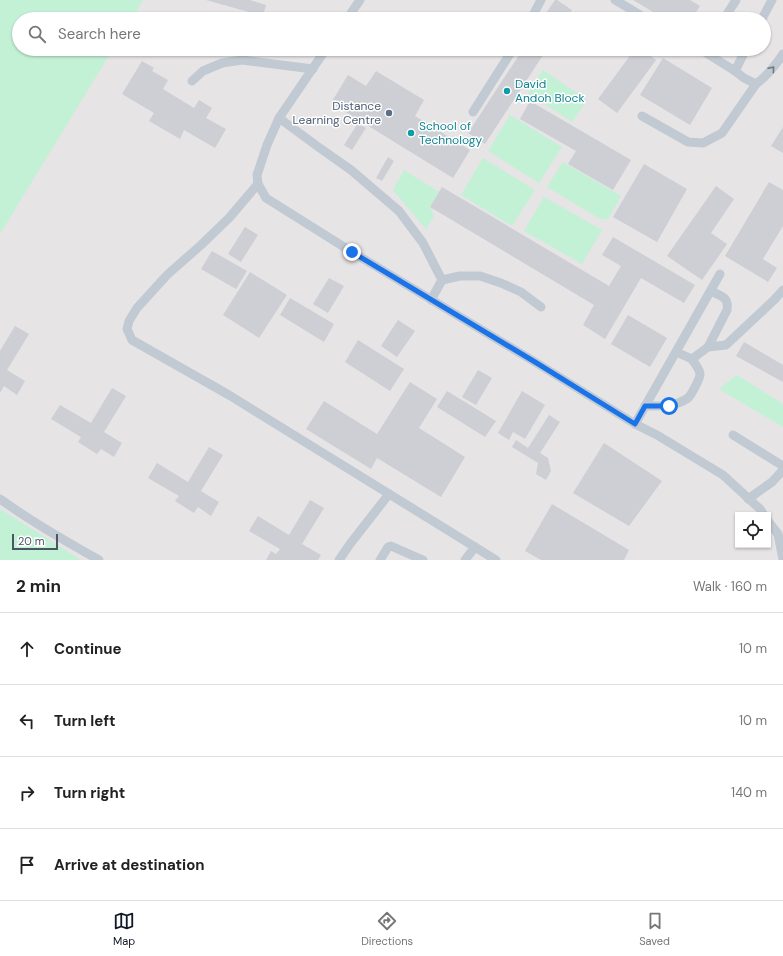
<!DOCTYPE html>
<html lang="en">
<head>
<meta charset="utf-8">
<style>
	:root { --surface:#fff; --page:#f6f6f6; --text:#222; --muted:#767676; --line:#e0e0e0; --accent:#111827 }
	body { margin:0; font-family:"DM Sans",sans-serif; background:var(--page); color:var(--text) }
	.controls { position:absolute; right:12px; bottom:12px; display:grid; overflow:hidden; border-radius:0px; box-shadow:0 1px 3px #0004 }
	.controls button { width:36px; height:36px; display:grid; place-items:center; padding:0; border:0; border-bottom:1px solid var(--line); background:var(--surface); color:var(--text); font:20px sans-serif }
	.scale { position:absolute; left:12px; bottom:10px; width:46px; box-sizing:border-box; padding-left:4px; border:2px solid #4a5661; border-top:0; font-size:11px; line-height:14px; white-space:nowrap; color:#4a5661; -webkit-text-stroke:3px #fff; paint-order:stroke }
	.stop { position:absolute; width:12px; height:12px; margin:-9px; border:3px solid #1a73e8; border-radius:50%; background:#fff }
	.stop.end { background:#1a73e8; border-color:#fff; box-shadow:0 1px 4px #0008 }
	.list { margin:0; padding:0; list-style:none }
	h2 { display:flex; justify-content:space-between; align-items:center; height:52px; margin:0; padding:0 16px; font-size:17px }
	h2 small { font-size:13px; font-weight:400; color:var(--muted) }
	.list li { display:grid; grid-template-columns:26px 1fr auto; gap:12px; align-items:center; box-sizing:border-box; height:72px; padding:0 16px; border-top:1px solid var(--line) }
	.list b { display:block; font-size:15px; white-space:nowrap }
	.list em { font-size:13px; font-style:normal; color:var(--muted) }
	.icon { flex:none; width:22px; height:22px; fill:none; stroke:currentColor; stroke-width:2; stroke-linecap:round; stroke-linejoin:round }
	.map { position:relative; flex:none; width:783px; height:560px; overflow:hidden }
	.search { position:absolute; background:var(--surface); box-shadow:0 1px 3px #0004; left:12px; right:12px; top:12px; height:44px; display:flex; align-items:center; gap:10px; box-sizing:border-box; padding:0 14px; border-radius:22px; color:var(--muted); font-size:15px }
	.sheet { height:340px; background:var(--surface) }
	nav { display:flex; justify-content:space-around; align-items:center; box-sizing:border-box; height:56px; border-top:1px solid var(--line); background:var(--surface); font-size:11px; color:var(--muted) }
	nav a { display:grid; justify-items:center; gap:2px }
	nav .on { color:var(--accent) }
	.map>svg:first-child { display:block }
	.education { fill:#e6e4e5; fill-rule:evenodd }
	.green { fill:#c3f1d5 }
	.building { fill:#cdcfd5 }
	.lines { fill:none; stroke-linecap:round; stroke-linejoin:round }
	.lane { stroke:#c1cad2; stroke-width:9 }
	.oneway { stroke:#6e7983 }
	.route { stroke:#1a73e8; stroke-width:5 }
	.culture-dot { fill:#0f9aa8; stroke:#fff; stroke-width:1.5 }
	.service-dot { fill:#5c6f8a; stroke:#fff; stroke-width:1.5 }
	.labels { text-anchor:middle; stroke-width:3; stroke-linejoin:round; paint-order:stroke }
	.culture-label { font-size:12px; fill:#0d838f; stroke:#fff; text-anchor:start }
	.service-label { font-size:12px; fill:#4e5e75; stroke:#fff; text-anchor:end }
</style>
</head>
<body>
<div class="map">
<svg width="783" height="560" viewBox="0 0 783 560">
	<rect width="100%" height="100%" fill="#f5f3f3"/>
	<path class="education" d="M 0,0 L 783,0 L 783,560 L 0,560 ZM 19,19 L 764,19 L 764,49 L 19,49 ZM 738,515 L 768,515 L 768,545 L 738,545 Z"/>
	<g class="green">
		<path d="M 0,0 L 143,0 L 132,19 L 19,19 L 19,49 L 113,49 L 0,234 Z"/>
		<path d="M 543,70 L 587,100 L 572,122 L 528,93 Z"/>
		<path d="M 510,115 L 562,147 L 539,183 L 488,151 Z"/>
		<path d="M 483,158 L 535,190 L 512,226 L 461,195 Z"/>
		<path d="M 563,162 L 621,196 L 610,216 L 608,219 L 600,219 L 547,187 Z"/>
		<path d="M 404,170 L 439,192 L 430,207 L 434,216 L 426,229 L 393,190 Z"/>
		<path d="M 544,197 L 602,230 L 582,264 L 524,231 Z"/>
		<path d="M 737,375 L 783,404 L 783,427 L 719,389 Z"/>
		<path d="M 0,509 L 81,560 L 0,560 Z"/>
	</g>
	<g class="building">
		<path d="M 206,0 L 250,0 L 266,5 L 263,16 Z"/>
		<path d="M 555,0 L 557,0 L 572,10 L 566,19 L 542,19 Z"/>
		<path d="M 633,0 L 690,0 L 700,6 L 692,19 L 665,19 Z"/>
		<path d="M 523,49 L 547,49 L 485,144 L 468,133 Z"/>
		<path d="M 635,49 L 641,49 L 656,60 L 617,113 L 598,99 Z"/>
		<path d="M 663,58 L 712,88 L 690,125 L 640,95 Z"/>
		<path d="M 142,61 L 154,68 L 152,71 L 168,80 L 163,89 L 194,108 L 199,100 L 212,108 L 206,118 L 226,129 L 215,148 L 184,130 L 180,139 L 149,121 L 154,113 L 122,94 Z"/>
		<path d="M 376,71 L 424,100 L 415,116 L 470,150 L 453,178 L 331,103 L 348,75 L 366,86 Z"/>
		<path d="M 530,101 L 631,160 L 613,190 L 568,164 L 576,151 L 520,119 Z"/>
		<path d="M 358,123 L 366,128 L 352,150 L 344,145 Z"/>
		<path d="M 783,127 L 783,153 L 771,146 Z"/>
		<path d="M 388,157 L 394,161 L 382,181 L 376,178 Z"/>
		<path d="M 644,164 L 687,189 L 657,242 L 613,217 Z"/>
		<path d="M 769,182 L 783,190 L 783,226 L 763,259 L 777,268 L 768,282 L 725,256 Z"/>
		<path d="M 716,186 L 734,199 L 711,233 L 727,244 L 702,280 L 667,256 Z"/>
		<path d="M 442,187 L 609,286 L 621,266 L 602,255 L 613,237 L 695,285 L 684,303 L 641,278 L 605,339 L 583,325 L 594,305 L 430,207 Z"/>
		<path d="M 245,227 L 258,235 L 241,262 L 228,254 Z"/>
		<path d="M 212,251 L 247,271 L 236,289 L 201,269 Z"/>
		<path d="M 250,272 L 287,295 L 259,338 L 223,315 Z"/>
		<path d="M 329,278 L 344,286 L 328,313 L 313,304 Z"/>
		<path d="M 290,298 L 334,324 L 324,342 L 280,315 Z"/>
		<path d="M 628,315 L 667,338 L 650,367 L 611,344 Z"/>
		<path d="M 398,320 L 415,331 L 397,357 L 381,346 Z"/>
		<path d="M 15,326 L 29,334 L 7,370 L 25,381 L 17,395 L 4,386 L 0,393 L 0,351 Z"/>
		<path d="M 358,340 L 404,369 L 390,391 L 345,362 Z"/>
		<path d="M 744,342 L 783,365 L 783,382 L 736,356 Z"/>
		<path d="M 478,370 L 492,378 L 476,405 L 462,397 Z"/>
		<path d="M 410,382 L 437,399 L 419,428 L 465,457 L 441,497 L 377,458 L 371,469 L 306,429 L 324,401 L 377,434 Z"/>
		<path d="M 112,388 L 126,396 L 104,432 L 122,443 L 114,457 L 101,449 L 97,454 L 78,442 L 81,437 L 51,419 L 60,405 L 91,423 Z"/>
		<path d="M 447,391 L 496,421 L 485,437 L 437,407 Z"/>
		<path d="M 522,391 L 545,405 L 525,439 L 513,432 L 509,440 L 498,433 Z"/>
		<path d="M 549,415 L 560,422 L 540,453 L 548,458 L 551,471 L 546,480 L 536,474 L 538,463 L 512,447 L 516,440 L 528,448 Z"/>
		<path d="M 604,443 L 662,481 L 629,526 L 573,493 Z"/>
		<path d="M 209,447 L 223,455 L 201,491 L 219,502 L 211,516 L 198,507 L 194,513 L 175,501 L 179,496 L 148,478 L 157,463 L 188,482 Z"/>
		<path d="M 310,500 L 324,508 L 302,544 L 321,555 L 318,560 L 266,560 L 271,551 L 276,554 L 280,549 L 249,531 L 258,516 L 289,535 Z"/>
		<path d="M 552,504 L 629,550 L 624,560 L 541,560 L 525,551 Z"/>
	</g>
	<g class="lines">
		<g class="lane">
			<path d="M 615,0 L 647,19"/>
			<path d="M 347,19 L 360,0"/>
			<path d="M 531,19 L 541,0"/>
			<path d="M 724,19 L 736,0"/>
			<path d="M 762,19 L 772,0"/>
			<path d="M 326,49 L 279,118 L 267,145 L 257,175 L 258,184 L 266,198 L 352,252 L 535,362 L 635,424 L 657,435 L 723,475 L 760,509 L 764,515"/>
			<path d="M 700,49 L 735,71 L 744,78 L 756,84 C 767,76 775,66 783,54"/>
			<path d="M 735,71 L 746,49"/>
			<path d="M 192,81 L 203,71 L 215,66 L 222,63 L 242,60 L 313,69"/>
			<path d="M 473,112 L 513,49"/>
			<path d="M 642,116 L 688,142 L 703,143 L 722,133 L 756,84"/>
			<path d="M 279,118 L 317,146 L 351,170 L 399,211 L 423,243 L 442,280 L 431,300"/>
			<path d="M 258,184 L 229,218 L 201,245 L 167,275 L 137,308 L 129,321 L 127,329 L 132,340 L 229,395 L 496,560"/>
			<path d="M 442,280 L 460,276 L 480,276 L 501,283 L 521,292 L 541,307"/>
			<path d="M 708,347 L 727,310 C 729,297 722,297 711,291"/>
			<path d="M 676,352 L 692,359 L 708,347 L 726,345 L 775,299 L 783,290"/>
			<path d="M 645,406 C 660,406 675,407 688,398 C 691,395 693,391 695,387 C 703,372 701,373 692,359"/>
			<path d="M 635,424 L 720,274"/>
			<path d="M 733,435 L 783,466"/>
			<path d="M 0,499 C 32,522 65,541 99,560"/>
			<path d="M 748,499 L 772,482 L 783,470"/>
			<path d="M 768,521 L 778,534 L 783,559"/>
			<path d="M 339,560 L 350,544 L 389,494"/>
			<path d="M 380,560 L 388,547 L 391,546 L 423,560"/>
			<path d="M 465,560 L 475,547"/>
		</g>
	</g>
	<defs><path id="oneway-chevron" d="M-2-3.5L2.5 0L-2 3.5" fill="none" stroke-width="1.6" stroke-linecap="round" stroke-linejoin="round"/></defs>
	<use class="oneway" href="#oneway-chevron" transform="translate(772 69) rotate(-49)"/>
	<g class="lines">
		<path class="route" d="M 352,252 L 535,362 L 635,424 L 645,406 L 669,406"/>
	</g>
	<g class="culture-dot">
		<circle cx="507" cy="91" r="4"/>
		<circle cx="411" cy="133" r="4"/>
	</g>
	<circle class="service-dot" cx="389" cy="113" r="4"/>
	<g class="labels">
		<g class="culture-label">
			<text x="515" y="88">David<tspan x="515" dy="14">Andoh Block</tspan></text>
			<text x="419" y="130">School of<tspan x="419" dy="14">Technology</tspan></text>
		</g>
		<g class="service-label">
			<text x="381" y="110">Distance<tspan x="381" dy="14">Learning Centre</tspan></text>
		</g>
	</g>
</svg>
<div class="controls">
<button><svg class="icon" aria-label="locate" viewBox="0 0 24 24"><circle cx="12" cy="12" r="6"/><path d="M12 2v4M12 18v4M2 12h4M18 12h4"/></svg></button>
</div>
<div class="scale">20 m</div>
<div class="stop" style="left:669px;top:406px"></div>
<div class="stop end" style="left:352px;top:252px"></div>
<div class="search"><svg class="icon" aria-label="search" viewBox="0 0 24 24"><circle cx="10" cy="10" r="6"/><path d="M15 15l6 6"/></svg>Search here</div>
</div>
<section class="sheet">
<h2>2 min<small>Walk · 160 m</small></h2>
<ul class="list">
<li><svg class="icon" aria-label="ahead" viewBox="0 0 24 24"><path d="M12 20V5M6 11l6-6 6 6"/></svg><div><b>Continue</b></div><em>10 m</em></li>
<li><svg class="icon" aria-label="left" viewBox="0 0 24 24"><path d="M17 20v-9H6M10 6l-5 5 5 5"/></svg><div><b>Turn left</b></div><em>10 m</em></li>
<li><svg class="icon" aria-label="right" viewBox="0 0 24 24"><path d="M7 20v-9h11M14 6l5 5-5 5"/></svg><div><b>Turn right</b></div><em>140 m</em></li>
<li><svg class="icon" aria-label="arrive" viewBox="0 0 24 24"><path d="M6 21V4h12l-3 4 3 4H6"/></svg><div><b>Arrive at destination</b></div></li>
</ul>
</section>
<nav>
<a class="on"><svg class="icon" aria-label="map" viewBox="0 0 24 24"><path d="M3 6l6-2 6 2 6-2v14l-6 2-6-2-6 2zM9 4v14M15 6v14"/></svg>Map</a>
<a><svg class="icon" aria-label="directions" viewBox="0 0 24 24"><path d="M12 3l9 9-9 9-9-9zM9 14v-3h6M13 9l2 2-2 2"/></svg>Directions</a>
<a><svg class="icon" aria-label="saved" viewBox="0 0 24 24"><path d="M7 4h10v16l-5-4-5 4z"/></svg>Saved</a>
</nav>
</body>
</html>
